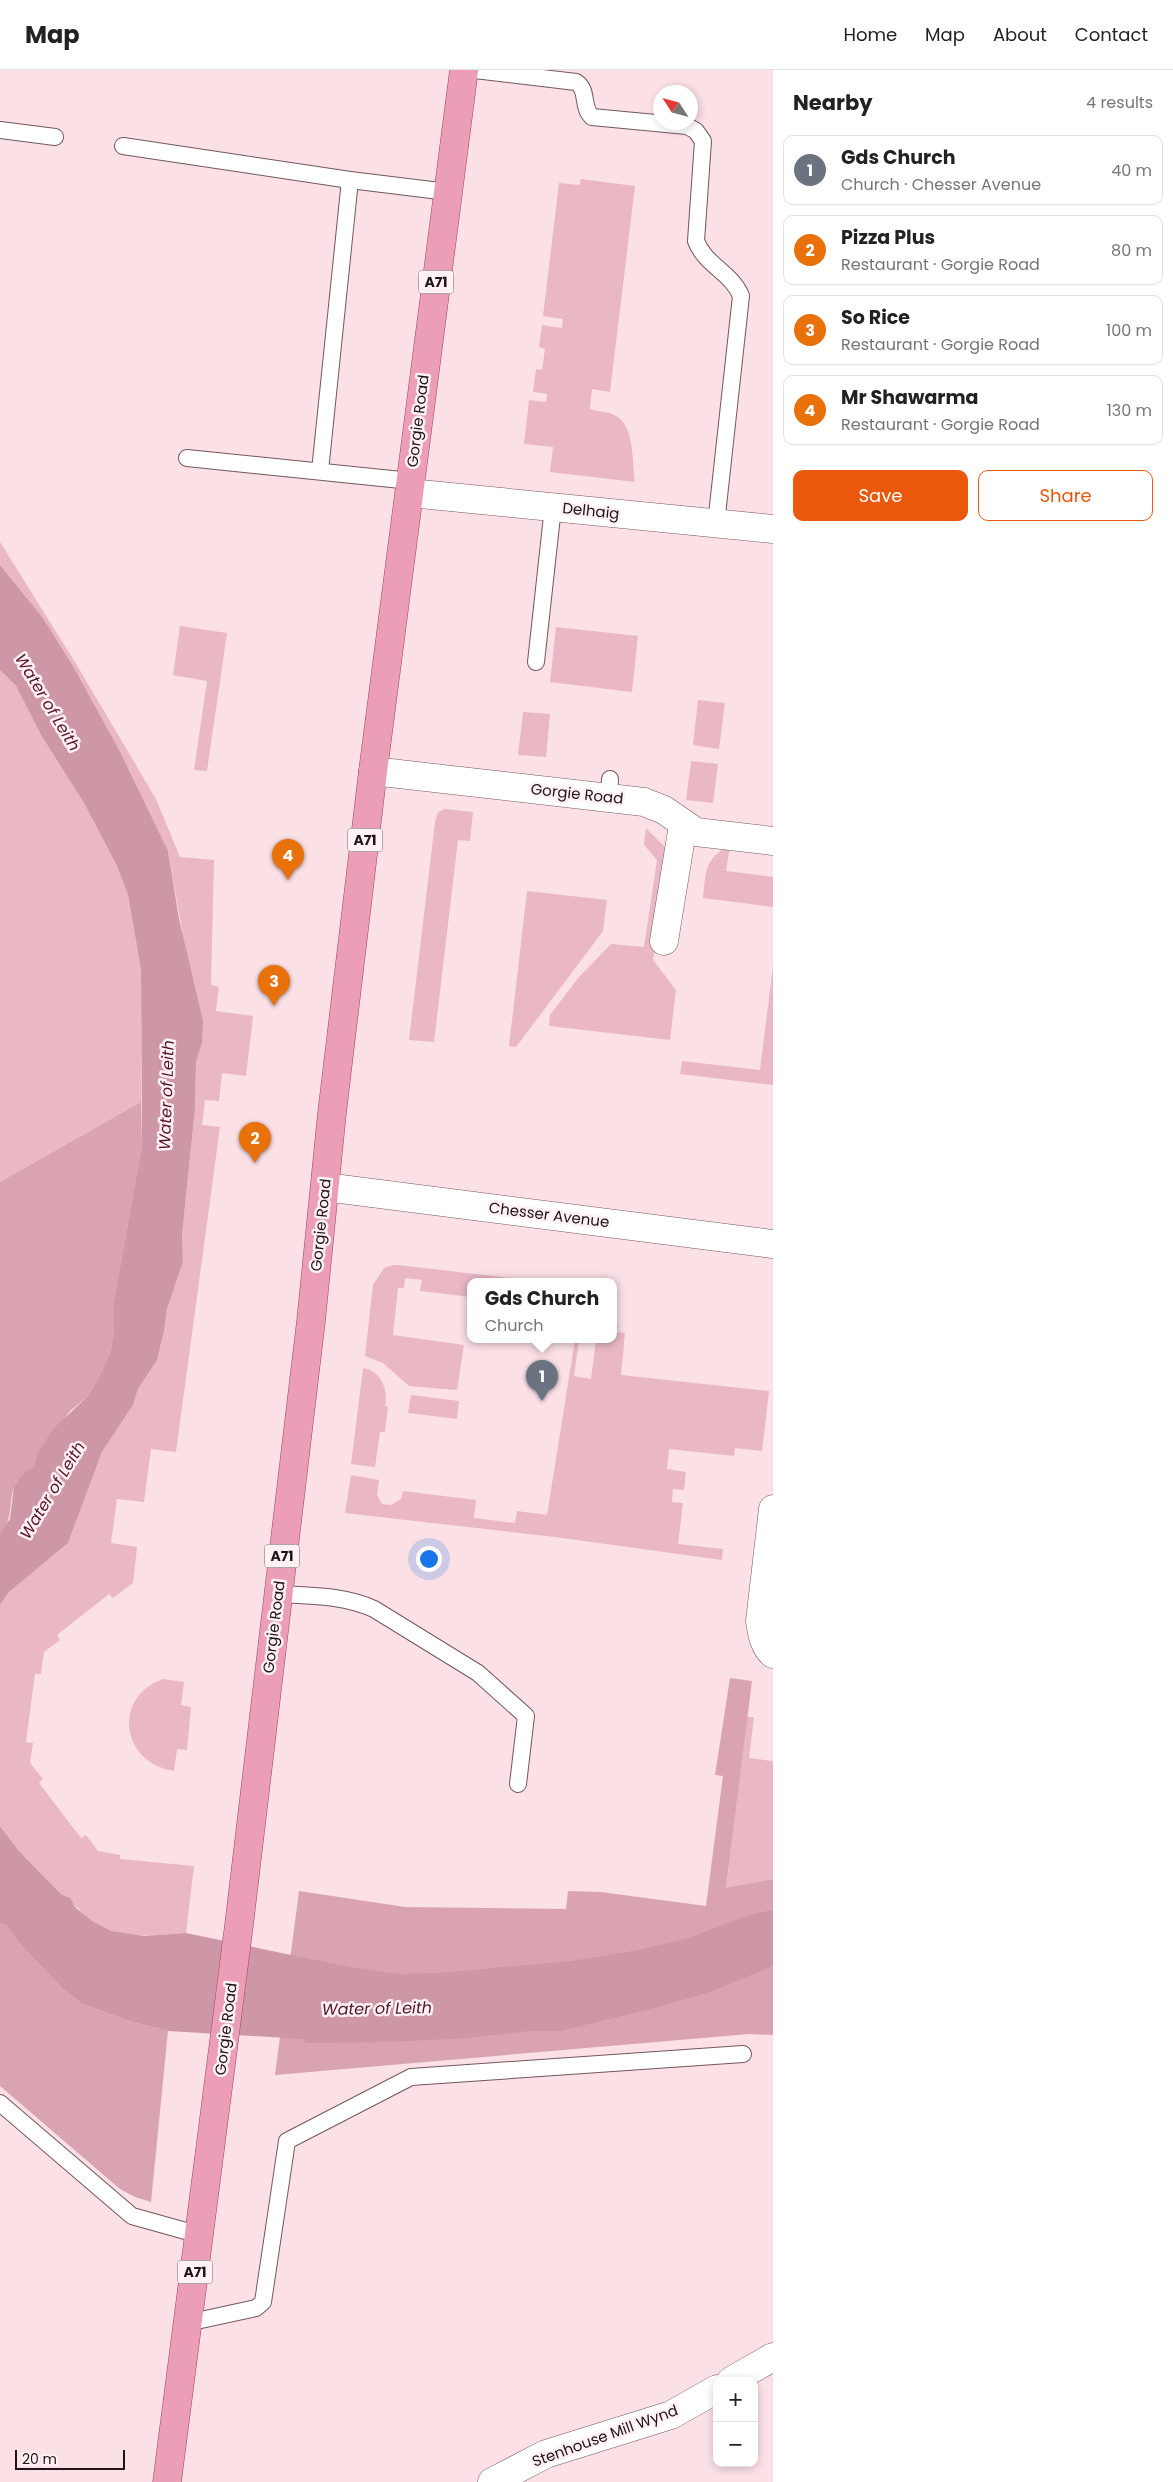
<!DOCTYPE html>
<html lang="en">
<head>
<meta charset="utf-8">
<style>
	:root { --surface:#fff; --page:#f6f6f6; --text:#222; --muted:#767676; --line:#e0e0e0; --accent:#ea580c }
	body { margin:0; font-family:Poppins,sans-serif; background:var(--page); color:var(--text) }
	.controls { position:absolute; right:15px; bottom:15px; display:grid; overflow:hidden; border-radius:10px; box-shadow:0 2px 8px #0003 }
	.controls button { width:45px; height:45px; display:grid; place-items:center; padding:0; border:0; border-bottom:1px solid var(--line); background:var(--surface); color:var(--text); font:25px sans-serif }
	.compass { position:absolute; left:653px; top:15px; width:45px; height:45px; border-radius:50%; background:var(--surface); box-shadow:0 2px 8px #0003; rotate:306deg }
	.scale { position:absolute; left:15px; bottom:12px; width:110px; box-sizing:border-box; padding-left:5px; border:2px solid #201417; border-top:0; font-size:14px; line-height:18px; white-space:nowrap; color:#201417; -webkit-text-stroke:4px #fff1f4; paint-order:stroke }
	.you { position:absolute; left:428px; top:1488px; width:18px; height:18px; margin:-12px; border:4px solid #fff; border-radius:50%; background:#1a73e8; box-shadow:0 0 0 8px #1a73e833 }
	.badge { display:grid; place-items:center; width:32px; height:32px; border-radius:50%; background:var(--accent); color:#fff; font-size:16px; font-weight:700 }
	.pin { position:absolute; translate:-50% -41px; filter:drop-shadow(0 1px 2px #0008) }
	.pin::after { content:''; position:absolute; top:26px; width:18px; height:15px; background:inherit; clip-path:polygon(0 0,100% 0,50% 100%) }
	.popup { position:absolute; left:467px; top:1208px; width:150px; height:65px; box-sizing:border-box; display:grid; place-content:center; border-radius:10px; background:var(--surface); filter:drop-shadow(0 1px 4px #0005); font-size:16px; white-space:nowrap; color:var(--muted) }
	.popup b { font-size:19px; color:var(--text) }
	.popup::after { content:''; position:absolute; left:50%; top:100%; margin-left:-10px; border:10px solid transparent; border-top-color:var(--surface) }
	.list { margin:0; padding:0; list-style:none }
	h2 { display:flex; justify-content:space-between; align-items:center; height:65px; margin:0; padding:0 20px; font-size:21px }
	h2 small { font-size:16px; font-weight:400; color:var(--muted) }
	.list li { display:grid; grid-template-columns:32px 1fr auto; gap:15px; align-items:center; box-sizing:border-box; height:70px; margin:0 10px 10px; padding:0 10px; border:1px solid var(--line); border-radius:10px }
	.list b { display:block; font-size:19px; white-space:nowrap }
	.list p { margin:0; font-size:16px; white-space:nowrap; color:var(--muted) }
	.list em { font-size:16px; font-style:normal; color:var(--muted) }
	.actions { display:flex; gap:10px; padding:15px 20px }
	.actions a { flex:1; padding:11px 0; border:1px solid var(--accent); border-radius:10px; text-align:center; font-size:18px; color:var(--accent) }
	.actions .main { background:var(--accent); color:#fff }
	.map { position:relative; flex:none; width:773px; height:2412px; overflow:hidden }
	header { display:flex; align-items:center; gap:30px; box-sizing:border-box; height:70px; padding:0 25px; background:var(--surface); border-bottom:1px solid var(--line) }
	header strong { font-size:24px }
	nav { display:flex; gap:28px; margin-inline-start:auto; font-size:18px }
	main { display:flex }
	aside { flex:1; background:var(--surface) }
	.map>svg:first-child { display:block }
	.green { fill:#eab8c4 }
	.forest { fill:#daa3b1 }
	.water { fill:#ce97a5 }
	.lines { fill:none; stroke-linecap:round; stroke-linejoin:round }
	.lane-casing { stroke:#73575e; stroke-width:18 }
	.street-casing { stroke:#73575e; stroke-width:29 }
	.secondary-casing { stroke:#73575e; stroke-width:29 }
	.primary-casing { stroke:#9c4360; stroke-width:29 }
	.lane { stroke:#fff; stroke-width:16 }
	.street { stroke:#fff; stroke-width:28 }
	.secondary { stroke:#fff; stroke-width:28 }
	.primary { stroke:#ec9db8; stroke-width:28 }
	.labels { text-anchor:middle; stroke-width:5; stroke-linejoin:round; paint-order:stroke }
	.shield { fill:#fff1f4; stroke:#635659; stroke-width:1 }
	.shield-label { font-size:14px; font-weight:bold; fill:#201417 }
	.street-label { font-size:15px; fill:#201417; stroke:#fff1f4 }
	.water-label { font-size:16px; font-style:italic; fill:#55142c; stroke:#fff1f4 }
</style>
</head>
<body>
<header>
<strong>Map</strong>
<nav><a>Home</a><a>Map</a><a>About</a><a>Contact</a></nav>
</header>
<main>
<div class="map">
<svg width="773" height="2412" viewBox="0 0 773 2412">
	<rect width="100%" height="100%" fill="#fbe0e6"/>
	<g class="green">
		<path d="M 581,109 L 635,116 L 610,322 L 592,319 L 590,339 C 598,342 609,341 616,346 C 635,356 632,394 635,412 L 550,402 L 553,377 L 524,374 L 529,330 L 546,332 L 547,324 L 533,322 L 536,299 L 542,300 L 545,279 L 539,277 L 542,255 L 562,258 L 563,249 L 543,246 L 559,113 L 580,115 Z"/>
		<path d="M 0,472 L 78,597 L 156,729 L 180,787 L 214,790 L 211,915 L 219,917 L 216,941 L 253,946 L 246,1006 L 222,1003 L 219,1031 L 205,1030 L 202,1055 L 220,1057 L 176,1382 L 151,1379 L 144,1432 L 117,1429 L 111,1473 L 137,1477 L 133,1513 L 113,1528 L 109,1524 L 57,1565 L 60,1570 L 44,1582 L 41,1604 L 35,1604 L 26,1672 L 33,1673 L 30,1693 L 43,1709 L 39,1713 L 81,1768 L 86,1765 L 98,1781 L 120,1785 L 120,1789 L 194,1796 L 186,1863 C 155,1865 118,1871 91,1851 C 81,1843 73,1830 62,1825 L 18,1780 L 0,1756 L 0,1535 L 9,1522 L 68,1473 L 102,1382 L 133,1335 L 138,1319 L 157,1290 L 164,1261 L 167,1239 L 183,1192 L 182,1165 L 195,1039 L 196,992 L 202,973 L 168,781 L 73,596 L 43,548 L 0,495 Z"/>
		<path d="M 180,556 L 227,563 L 207,701 L 194,700 L 207,611 L 173,605 Z"/>
		<path d="M 556,557 L 638,566 L 632,622 L 550,612 Z"/>
		<path d="M 0,600 L 16,616 L 41,665 L 84,733 L 117,796 L 128,825 L 141,900 L 141,1032 L 0,1112 Z"/>
		<path d="M 698,630 L 725,633 L 719,679 L 693,675 Z"/>
		<path d="M 523,642 L 550,644 L 546,687 L 518,685 Z"/>
		<path d="M 691,691 L 718,694 L 713,733 L 686,730 Z"/>
		<path d="M 445,739 L 473,742 L 470,771 L 458,770 L 434,972 L 409,970 L 435,752 L 438,742 Z"/>
		<path d="M 646,758 L 670,782 L 653,890 L 676,920 L 670,970 L 549,956 L 550,945 L 579,907 L 611,874 L 644,877 L 657,790 L 644,775 Z"/>
		<path d="M 730,776 L 726,801 L 773,807 L 773,837 L 703,828 C 706,803 704,787 730,776 Z"/>
		<path d="M 527,821 L 607,830 L 603,861 L 516,977 L 509,976 Z"/>
		<path d="M 773,896 L 773,1015 L 680,1004 L 682,991 L 760,1000 Z"/>
		<path d="M 393,1195 L 398,1195 L 544,1212 L 471,1212 L 471,1227 L 420,1221 L 422,1210 L 405,1208 L 404,1218 L 398,1218 L 393,1265 L 464,1275 L 457,1320 L 409,1316 L 383,1293 L 365,1286 L 373,1215 L 384,1198 Z"/>
		<path d="M 613,1254 L 618,1254 L 617,1262 L 625,1263 L 621,1305 L 769,1321 L 762,1381 L 735,1378 L 734,1386 L 669,1379 L 667,1399 L 686,1402 L 684,1420 L 673,1419 L 672,1432 L 683,1433 L 678,1474 L 723,1479 L 722,1490 L 555,1467 L 345,1443 L 351,1405 L 379,1410 L 377,1425 L 382,1434 L 391,1435 L 401,1429 L 403,1421 L 476,1430 L 474,1448 L 515,1453 L 517,1441 L 547,1445 L 575,1270 L 579,1270 L 574,1306 L 591,1309 L 596,1270 L 613,1270 Z"/>
		<path d="M 363,1298 C 381,1300 389,1321 385,1336 L 388,1337 L 385,1362 L 380,1362 L 375,1397 L 351,1394 Z"/>
		<path d="M 411,1325 L 459,1331 L 457,1349 L 408,1343 Z"/>
		<path d="M 163,1609 L 184,1612 L 181,1635 L 191,1637 L 187,1680 L 177,1679 L 174,1701 C 122,1693 111,1628 163,1609 Z"/>
		<path d="M 747,1647 L 754,1647 L 749,1688 L 773,1691 L 773,1809 L 726,1819 Z"/>
	</g>
	<g class="forest">
		<path d="M 141,1032 L 142,1075 L 114,1230 L 114,1262 L 110,1283 L 96,1313 L 87,1327 L 70,1341 L 36,1386 L 34,1397 C 27,1405 18,1407 14,1417 C 8,1434 14,1449 0,1463 L 0,1112 Z"/>
		<path d="M 730,1608 L 752,1611 L 726,1818 L 773,1809 L 773,1965 L 749,1964 L 275,2005 L 299,1821 L 405,1837 L 566,1839 L 568,1821 L 601,1822 L 706,1836 L 723,1706 L 715,1705 Z"/>
		<path d="M 0,1853 L 7,1856 L 19,1873 L 63,1919 L 82,1934 L 132,1952 L 168,1961 L 151,2132 L 135,2127 L 120,2119 L 0,2016 Z"/>
	</g>
	<g class="water">
		<path d="M 0,495 L 43,548 L 73,596 L 120,682 L 168,781 L 179,849 L 203,951 L 202,973 L 196,992 L 195,1039 L 182,1165 L 183,1192 L 167,1239 L 164,1261 L 157,1290 L 138,1319 L 133,1335 L 102,1382 L 68,1473 L 9,1522 L 0,1535 L 0,1463 L 10,1449 L 14,1416 L 23,1404 L 34,1397 L 36,1386 L 53,1359 L 87,1327 L 96,1313 L 110,1283 L 114,1262 L 114,1230 L 142,1075 L 141,900 L 128,825 L 117,796 L 84,733 L 41,665 L 16,616 L 0,600 Z"/>
		<path d="M 0,1756 L 18,1780 L 62,1825 L 70,1828 L 76,1838 L 92,1851 L 111,1861 L 144,1866 L 186,1863 L 349,1897 L 398,1904 L 438,1903 L 571,1891 L 638,1880 L 689,1868 L 749,1845 L 773,1840 L 773,1896 L 707,1923 L 647,1940 L 560,1961 L 530,1961 L 466,1968 L 388,1972 L 312,1973 L 305,1973 L 305,1969 L 168,1961 L 132,1952 L 82,1934 L 63,1919 L 19,1873 L 7,1856 L 0,1853 Z"/>
	</g>
	<g class="lines">
		<defs>
			<g id="lane">
				<path d="M 475,0 L 576,12 C 589,20 581,37 592,47 L 687,56 L 696,61 L 703,71 L 696,171 C 705,195 732,203 741,226 L 716,454"/>
				<path d="M 0,60 L 55,67"/>
				<path d="M 123,76 L 350,110"/>
				<path d="M 187,388 L 411,411"/>
				<path d="M 320,401 L 350,110 L 448,122"/>
				<path d="M 536,592 L 553,437"/>
				<path d="M 609,728 L 610,709"/>
				<path d="M 278,1524 C 311,1526 343,1525 374,1539 L 478,1603 L 526,1646 L 518,1714"/>
				<path d="M 0,2033 L 132,2146 L 200,2165"/>
				<path d="M 187,2253 L 256,2238 L 263,2232 L 287,2071 L 411,2007 L 743,1984"/>
			</g>
			<g id="street">
				<path d="M 410,423 L 773,459"/>
				<path d="M 373,701 L 644,732 L 664,740 L 696,762 L 773,771"/>
				<path d="M 664,871 L 683,755"/>
				<path d="M 773,1439 L 760,1551 C 762,1563 763,1575 773,1584"/>
				<path d="M 731,2311 L 773,2287"/>
				<path d="M 492,2412 L 546,2384 L 671,2345 L 717,2319"/>
			</g>
			<path id="secondary" d="M 325,1117 L 773,1174"/>
			<path id="primary" d="M 167,2412 L 239,1855 L 311,1251 L 332,1043 L 373,701 L 464,0"/>
		</defs>
		<use href="#lane" class="lane-casing"/>
		<use href="#street" class="street-casing"/>
		<use href="#secondary" class="secondary-casing"/>
		<use href="#primary" class="primary-casing"/>
		<use href="#lane" class="lane"/>
		<use href="#street" class="street"/>
		<use href="#secondary" class="secondary"/>
		<use href="#primary" class="primary"/>
	</g>
	<g class="labels">
		<g class="shield">
			<rect x="418.5" y="200.5" width="35" height="23" rx="4"/>
			<rect x="347.5" y="758.5" width="35" height="23" rx="4"/>
			<rect x="264.5" y="1474.5" width="35" height="23" rx="4"/>
			<rect x="177.5" y="2190.5" width="35" height="23" rx="4"/>
		</g>
		<g class="shield-label">
			<text x="436" y="217">A71</text>
			<text x="365" y="775">A71</text>
			<text x="282" y="1491">A71</text>
			<text x="195" y="2207">A71</text>
		</g>
		<g class="street-label">
			<text transform="translate(418 351) rotate(-83)" y="5">Gorgie Road</text>
			<text transform="translate(591 441) rotate(6)" y="5">Delhaig</text>
			<text transform="translate(577 724) rotate(6)" y="5">Gorgie Road</text>
			<text transform="translate(549 1145) rotate(7)" y="5">Chesser Avenue</text>
			<text transform="translate(321 1155) rotate(-84)" y="5">Gorgie Road</text>
			<text transform="translate(274 1557) rotate(-83)" y="5">Gorgie Road</text>
			<text transform="translate(226 1959) rotate(-83)" y="5">Gorgie Road</text>
			<text transform="translate(605 2366) rotate(-20)" y="5">Stenhouse Mill Wynd</text>
		</g>
		<g class="water-label">
			<text transform="translate(48 632) rotate(59)" y="6">Water of Leith</text>
			<text transform="translate(166 1025) rotate(-88)" y="6">Water of Leith</text>
			<text transform="translate(52 1420) rotate(-59)" y="6">Water of Leith</text>
			<text transform="translate(377 1938) rotate(-1)" y="6">Water of Leith</text>
		</g>
	</g>
</svg>
<div class="controls">
<button>+</button>
<button>−</button>
</div>
<svg class="compass" viewBox="-18 -18 36 36"><path d="M0-13l5 13h-10z" fill="#e53935"/><path d="M0 13l5-13h-10z" fill="#767676"/></svg>
<div class="scale">20 m</div>
<div class="you"></div>
<div class="pin badge" style="left:542px;top:1331px;background:#6b7280">1</div>
<div class="popup"><b>Gds Church</b>Church</div>
<div class="pin badge" style="left:255px;top:1093px;background:#e8710a">2</div>
<div class="pin badge" style="left:274px;top:936px;background:#e8710a">3</div>
<div class="pin badge" style="left:288px;top:810px;background:#e8710a">4</div>
</div>
<aside>
<h2>Nearby<small>4 results</small></h2>
<ul class="list">
<li><span class="badge" style="background:#6b7280">1</span><div><b>Gds Church</b><p>Church · Chesser Avenue</p></div><em>40 m</em></li>
<li><span class="badge" style="background:#e8710a">2</span><div><b>Pizza Plus</b><p>Restaurant · Gorgie Road</p></div><em>80 m</em></li>
<li><span class="badge" style="background:#e8710a">3</span><div><b>So Rice</b><p>Restaurant · Gorgie Road</p></div><em>100 m</em></li>
<li><span class="badge" style="background:#e8710a">4</span><div><b>Mr Shawarma</b><p>Restaurant · Gorgie Road</p></div><em>130 m</em></li>
</ul>
<div class="actions"><a class="main">Save</a><a>Share</a></div>
</aside>
</main>
</body>
</html>
